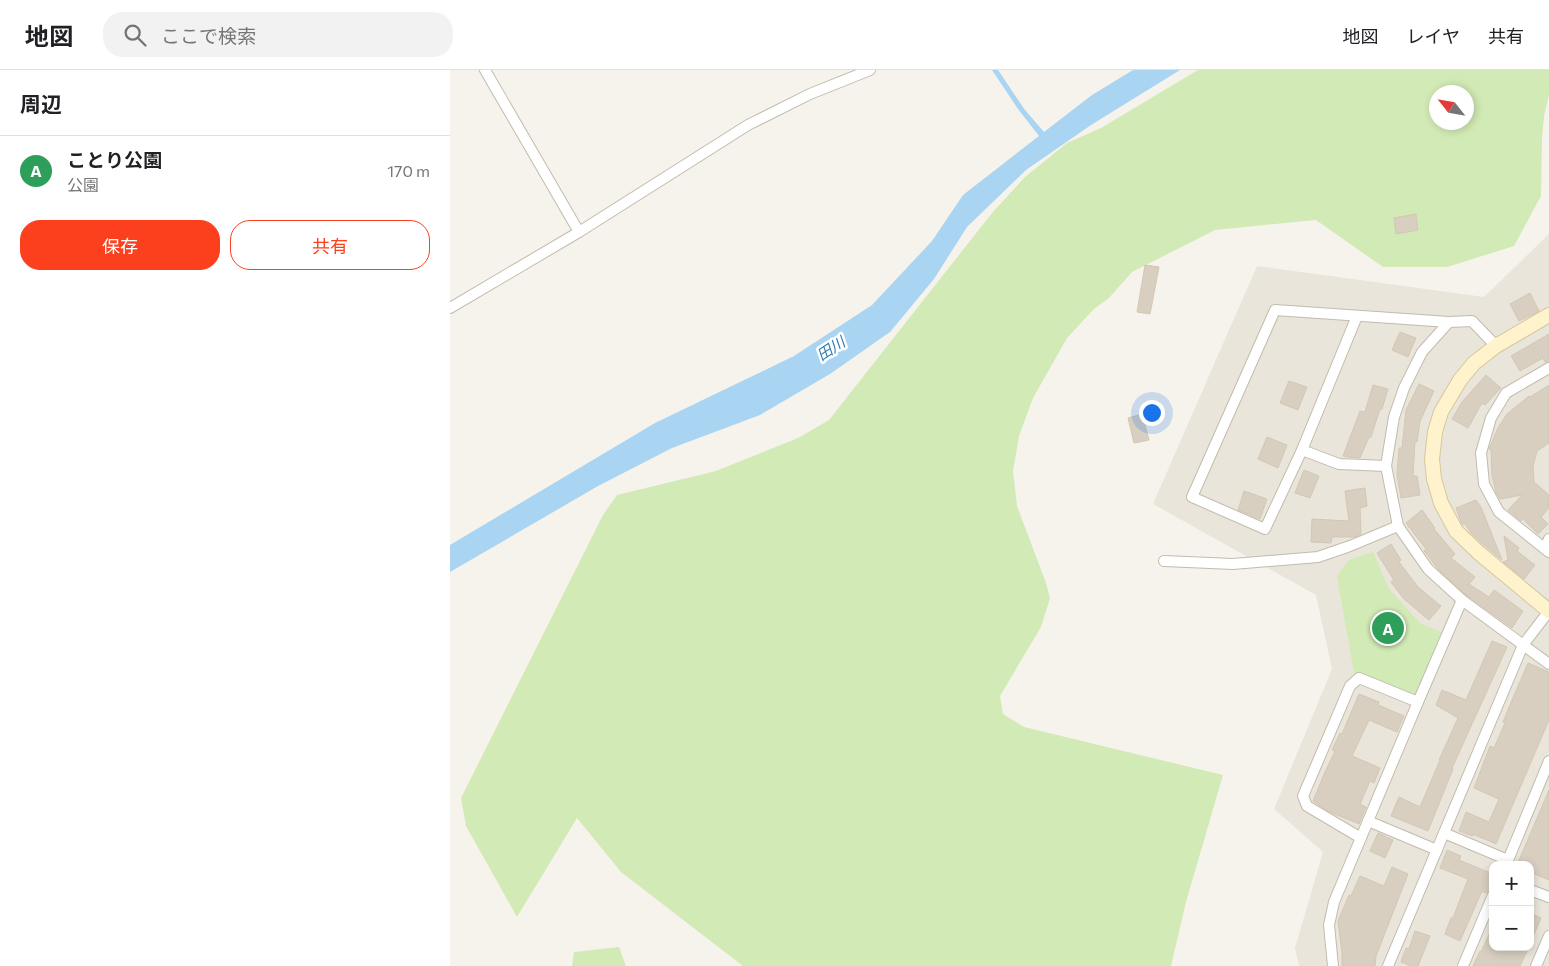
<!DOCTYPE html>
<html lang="ja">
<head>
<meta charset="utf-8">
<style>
	:root { --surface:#fff; --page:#f2f2f2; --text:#202124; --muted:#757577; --line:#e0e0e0; --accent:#fc3f1d }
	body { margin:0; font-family:Commissioner,"Noto Sans JP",sans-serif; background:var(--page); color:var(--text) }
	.controls { position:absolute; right:15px; bottom:15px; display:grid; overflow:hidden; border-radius:10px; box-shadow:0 2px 8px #0003 }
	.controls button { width:45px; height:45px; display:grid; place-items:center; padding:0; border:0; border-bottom:1px solid var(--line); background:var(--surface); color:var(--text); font:25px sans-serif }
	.compass { position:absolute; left:979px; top:15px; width:45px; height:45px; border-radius:50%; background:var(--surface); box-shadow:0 2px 8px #0003; rotate:301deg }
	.you { position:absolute; left:701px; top:342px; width:18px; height:18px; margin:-12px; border:4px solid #fff; border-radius:50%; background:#1a73e8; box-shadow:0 0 0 8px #1a73e833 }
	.badge { display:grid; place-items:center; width:32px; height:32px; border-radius:50%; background:var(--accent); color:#fff; font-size:16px; font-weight:700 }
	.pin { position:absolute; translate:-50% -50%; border:2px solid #fff; box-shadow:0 1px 5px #0006 }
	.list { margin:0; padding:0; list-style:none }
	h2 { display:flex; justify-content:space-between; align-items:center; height:65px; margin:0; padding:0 20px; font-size:21px }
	h2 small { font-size:16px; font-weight:400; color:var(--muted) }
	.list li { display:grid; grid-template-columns:32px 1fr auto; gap:15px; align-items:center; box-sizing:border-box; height:70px; padding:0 20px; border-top:1px solid var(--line) }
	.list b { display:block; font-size:19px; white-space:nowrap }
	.list p { margin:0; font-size:16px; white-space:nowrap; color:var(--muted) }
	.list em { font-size:16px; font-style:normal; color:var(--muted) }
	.actions { display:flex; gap:10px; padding:15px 20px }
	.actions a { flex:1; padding:11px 0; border:1px solid var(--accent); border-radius:20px; text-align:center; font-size:18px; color:var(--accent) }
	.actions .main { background:var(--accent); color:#fff }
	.icon { flex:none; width:28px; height:28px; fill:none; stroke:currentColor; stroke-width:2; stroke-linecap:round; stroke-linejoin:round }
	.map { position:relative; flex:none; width:1099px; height:896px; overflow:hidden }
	header { display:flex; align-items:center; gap:30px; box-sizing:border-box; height:70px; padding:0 25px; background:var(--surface); border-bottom:1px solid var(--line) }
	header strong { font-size:24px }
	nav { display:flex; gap:28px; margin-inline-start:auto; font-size:18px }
	.search { width:350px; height:45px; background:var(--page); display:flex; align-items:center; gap:12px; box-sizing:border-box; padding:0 18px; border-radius:20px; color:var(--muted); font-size:19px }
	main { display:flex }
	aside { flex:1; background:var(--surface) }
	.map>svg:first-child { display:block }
	.residential { fill:#eae5da; fill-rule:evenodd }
	.green { fill:#d2eab5; fill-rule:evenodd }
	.water { fill:#a9d4f2 }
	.building { fill:#d8cfc1; stroke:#d3c7b4 }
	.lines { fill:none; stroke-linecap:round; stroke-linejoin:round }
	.street-casing { stroke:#c2bbae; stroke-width:12 }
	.secondary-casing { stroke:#d6c79b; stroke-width:16 }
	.street { stroke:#fff; stroke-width:10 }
	.secondary { stroke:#fff3cd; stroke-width:14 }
	.labels { text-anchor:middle; stroke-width:5; stroke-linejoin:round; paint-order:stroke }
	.water-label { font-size:15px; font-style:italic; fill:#2e7ab2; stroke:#fff }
</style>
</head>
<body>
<header>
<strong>地図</strong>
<div class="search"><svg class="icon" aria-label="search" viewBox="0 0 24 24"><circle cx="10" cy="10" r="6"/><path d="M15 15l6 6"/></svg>ここで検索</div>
<nav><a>地図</a><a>レイヤ</a><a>共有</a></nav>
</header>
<main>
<aside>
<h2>周辺<small></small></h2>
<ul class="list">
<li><span class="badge" style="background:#2e9e5b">A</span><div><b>ことり公園</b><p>公園</p></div><em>170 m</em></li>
</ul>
<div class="actions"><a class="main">保存</a><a>共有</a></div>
</aside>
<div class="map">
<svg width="1099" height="896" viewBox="0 0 1099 896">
	<rect width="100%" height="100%" fill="#f6f3ec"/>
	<path class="residential" d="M 1099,164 L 1099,896 L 849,896 L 845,878 L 873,782 L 824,739 L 882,599 L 866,525 L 703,434 L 807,196 L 1034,227 ZM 1043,795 L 1080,795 L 1080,877 L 1043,877 Z"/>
	<g class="green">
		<path d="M 748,0 L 1099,0 L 1099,25 L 1094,46 L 1092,68 L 1091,126 L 1064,176 L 997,197 L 933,197 L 866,150 L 765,160 L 682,202 L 659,228 L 644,239 L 617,268 L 583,328 L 569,366 L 563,401 L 567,436 L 596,513 L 600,528 L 591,557 L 550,626 L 553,644 L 574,657 L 773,705 L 736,832 L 721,896 L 293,896 L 171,802 L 127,748 L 67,847 L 16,756 L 11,728 L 153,445 L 167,425 L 266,401 L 348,368 L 379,350 L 542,143 L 575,107 L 617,73 L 651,58 ZM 986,22 L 1016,22 L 1016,52 L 986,52 Z"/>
		<path d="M 923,482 L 939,519 L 970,553 L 991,562 L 965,627 L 904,603 L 887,506 L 899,490 Z"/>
		<path d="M 169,877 L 176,896 L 122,896 L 124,882 Z"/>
	</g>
	<path class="water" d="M 542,0 L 548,0 L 575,40 L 594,62 L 642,25 L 683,0 L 730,0 L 641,55 L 576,100 L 517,157 L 484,209 L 440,262 L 380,304 L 310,345 L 222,378 L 148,416 L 0,502 L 0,475 L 205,353 L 344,286 L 422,235 L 482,171 L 513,125 L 589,66 L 568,39 Z"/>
	<g class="building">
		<path d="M 966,144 L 968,160 L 946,164 L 944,148 Z"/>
		<path d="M 695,195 L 709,197 L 700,244 L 687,242 Z"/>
		<path d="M 1080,223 L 1089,241 L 1069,251 L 1060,234 Z"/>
		<path d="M 950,262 L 966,268 L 958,287 L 942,280 Z"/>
		<path d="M 1099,264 L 1099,291 L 1095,292 L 1093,288 L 1070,301 L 1061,286 Z"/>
		<path d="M 1036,305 L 1051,318 L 1035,335 L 1032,333 L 1018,358 L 1002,349 L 1012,332 Z"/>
		<path d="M 839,311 L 857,317 L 848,340 L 830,333 Z"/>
		<path d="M 969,314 L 984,321 L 970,351 L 967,372 L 965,371 L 963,406 L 967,406 L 970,425 L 951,428 L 947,405 L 949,378 L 952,378 L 956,340 Z"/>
		<path d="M 923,315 L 938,319 L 932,339 L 930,339 L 921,367 L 919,367 L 910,388 L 898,387 L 893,386 L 910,341 L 915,342 Z"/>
		<path d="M 1099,315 L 1099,373 L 1087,381 L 1083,396 L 1084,412 L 1099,425 L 1099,438 L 1091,447 L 1098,454 L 1088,464 L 1073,449 L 1071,451 L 1058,440 L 1072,425 L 1050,429 L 1046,422 L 1042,406 L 1041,380 L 1039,379 L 1048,358 L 1057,344 L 1079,326 L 1080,327 Z"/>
		<path d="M 692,344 L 699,370 L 684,373 L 678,348 Z"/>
		<path d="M 817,367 L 837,375 L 828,398 L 808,389 Z"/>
		<path d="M 854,400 L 869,406 L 860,428 L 845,423 Z"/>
		<path d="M 915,418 L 917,436 L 910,438 L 911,464 L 905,467 L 882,467 L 881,473 L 861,472 L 862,449 L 899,451 L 895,421 Z"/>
		<path d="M 794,421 L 817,429 L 810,449 L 788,440 Z"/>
		<path d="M 1026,430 L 1031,437 L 1052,490 L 1035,476 L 1022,464 L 1015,454 L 1013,455 L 1011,452 L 1006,438 Z"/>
		<path d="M 972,440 L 985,458 L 984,459 L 1005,484 L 1001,488 L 1025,507 L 1019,514 L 1039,527 L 1044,520 L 1073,541 L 1062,558 L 1016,525 L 988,499 L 976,483 L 974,481 L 976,479 L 956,453 Z"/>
		<path d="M 1054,466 L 1069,478 L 1067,481 L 1085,495 L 1074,509 L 1053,492 L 1058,490 Z"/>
		<path d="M 941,474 L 951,490 L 949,492 L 968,517 L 991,536 L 979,550 L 954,529 L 941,512 L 944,510 L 927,483 Z"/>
		<path d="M 1042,571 L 1057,577 L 1002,698 L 1003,699 L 978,761 L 941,746 L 949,727 L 970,737 L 990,690 L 989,690 L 1008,648 L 986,635 L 992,620 L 1016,630 Z"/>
		<path d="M 1078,593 L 1099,602 L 1099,650 L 1046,774 L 1023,764 L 1023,766 L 1009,761 L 1016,742 L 1039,752 L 1049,729 L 1024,718 L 1040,676 L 1044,678 L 1055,653 L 1053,652 L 1062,630 Z"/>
		<path d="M 909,624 L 929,632 L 928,635 L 954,646 L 947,662 L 919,650 L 902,686 L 930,698 L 924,713 L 920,711 L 910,734 L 916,737 L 909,754 L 880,742 L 863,731 L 875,702 L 885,681 L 882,680 L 890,663 L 892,664 Z"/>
		<path d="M 1099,720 L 1099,810 L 1080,802 L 1080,795 L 1067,795 Z"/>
		<path d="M 928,763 L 943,770 L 935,788 L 920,781 Z"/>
		<path d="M 997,780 L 1011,786 L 1009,790 L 1043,804 L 1043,818 L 1036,823 L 1032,821 L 1010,871 L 995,864 L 1001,848 L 1003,848 L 1018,809 L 990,798 Z"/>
		<path d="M 942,797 L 958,804 L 926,886 L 925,896 L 892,896 L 892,883 L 888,851 L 899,825 L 901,826 L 910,806 L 934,816 Z"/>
		<path d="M 1080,843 L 1091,848 L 1080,874 Z"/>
		<path d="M 1043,856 L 1043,877 L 1079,877 L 1070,896 L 1023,896 L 1030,881 L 1031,882 Z"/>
		<path d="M 965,861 L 980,866 L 968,896 L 961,896 L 951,892 L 956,878 L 959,879 Z"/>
	</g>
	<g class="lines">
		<defs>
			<g id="street">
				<path d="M 35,0 L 129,162"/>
				<path d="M 0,238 L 129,162 L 298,55 L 360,24 L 420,0"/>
				<path d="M 907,246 L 852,380 L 889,394 L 936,396 L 944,347 L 954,318 L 972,282 L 999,252 L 1022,251 L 1046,276"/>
				<path d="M 1099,298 L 1056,323 L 1041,348 L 1031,383 L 1034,414 L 1049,442 L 1099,482"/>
				<path d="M 852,380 L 815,459 L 742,427 L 825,240 L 999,252"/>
				<path d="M 936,396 L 948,456 L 978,499 L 1012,530 L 1099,594"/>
				<path d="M 1095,478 L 1099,469"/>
				<path d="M 714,491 L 783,494 L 868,487 L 900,476 L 948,456"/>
				<path d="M 918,751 L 987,780"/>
				<path d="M 994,763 L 1058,790"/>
				<path d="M 911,768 L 857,736 L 853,726 L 900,616 L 909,608 L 968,632 L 1012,530"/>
				<path d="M 1056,795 L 1099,691"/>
				<path d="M 1080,820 L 1099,827"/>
				<path d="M 883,896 L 879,855 L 884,832 L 968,632"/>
				<path d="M 938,896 L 1073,575 L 1099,541"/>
				<path d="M 1013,896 L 1043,825"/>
				<path d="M 1086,896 L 1099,866"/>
			</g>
			<path id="secondary" d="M 1099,245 L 1046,276 L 1024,293 L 1010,310 L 991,342 L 985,362 L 982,389 L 984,409 L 991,433 L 1006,461 L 1029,483 L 1099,541"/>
		</defs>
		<use href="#street" class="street-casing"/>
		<use href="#secondary" class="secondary-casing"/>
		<use href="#street" class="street"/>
		<use href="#secondary" class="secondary"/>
	</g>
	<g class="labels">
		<g class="water-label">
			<text transform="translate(381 279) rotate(-33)" y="5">田川</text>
		</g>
	</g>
</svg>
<div class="controls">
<button>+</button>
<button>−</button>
</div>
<svg class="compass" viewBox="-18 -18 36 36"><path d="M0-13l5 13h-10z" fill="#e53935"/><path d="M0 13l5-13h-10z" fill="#757577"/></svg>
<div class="you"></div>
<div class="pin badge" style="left:938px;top:558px;background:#2e9e5b">A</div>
</div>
</main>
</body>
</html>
